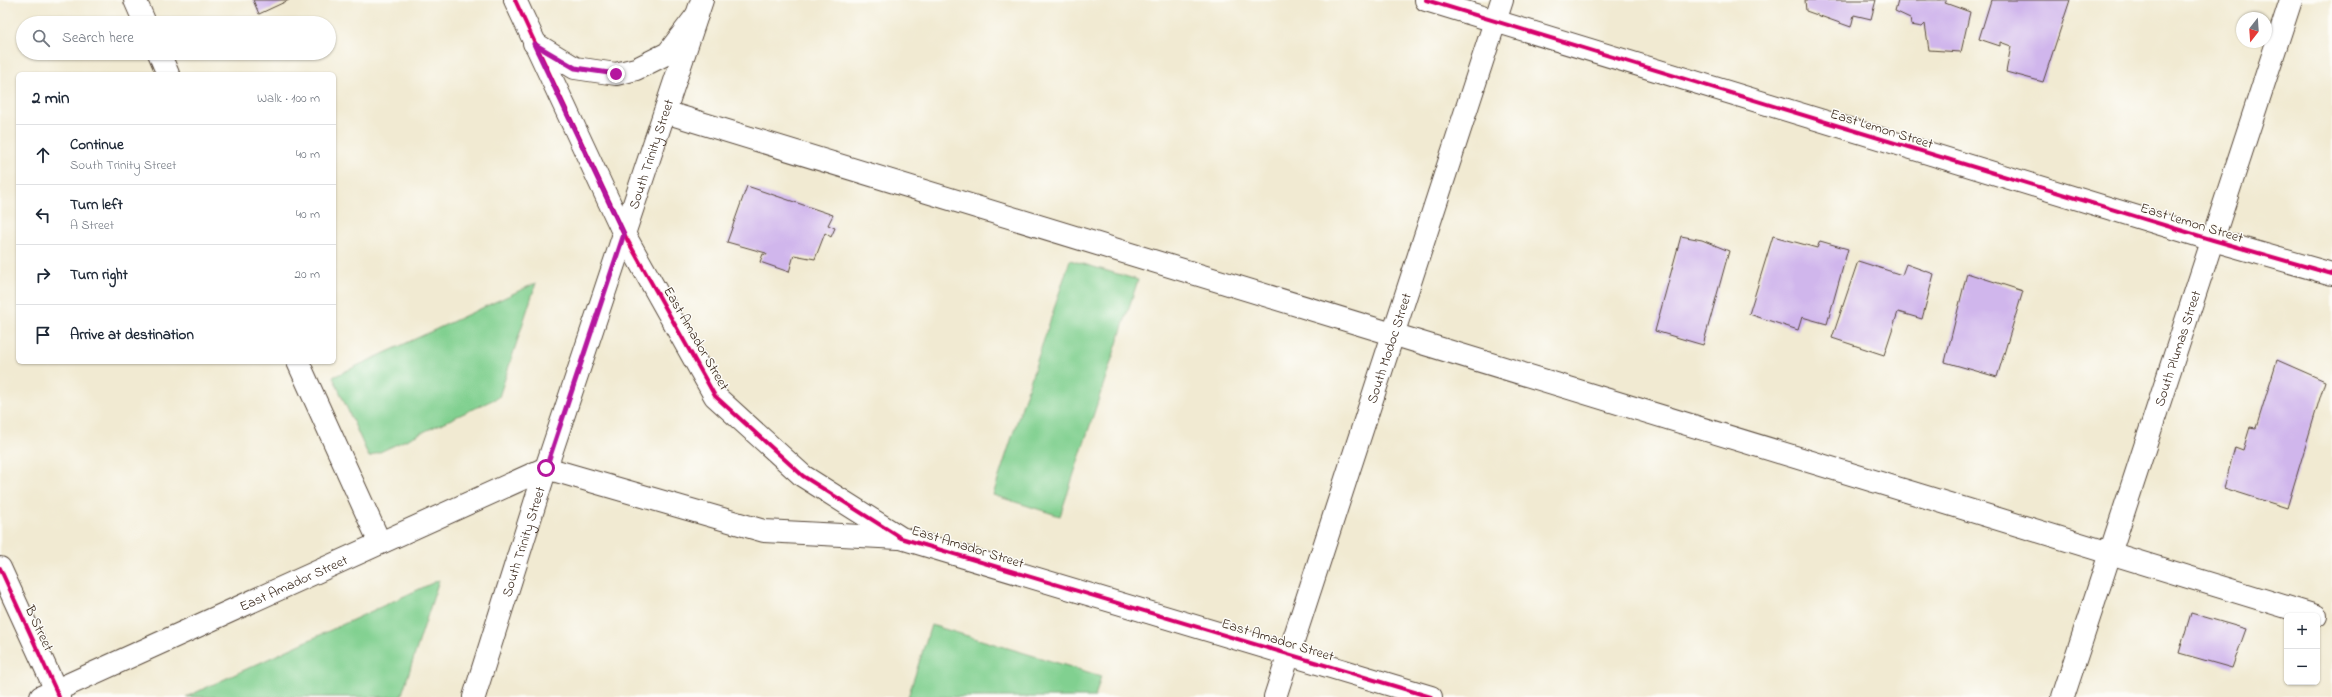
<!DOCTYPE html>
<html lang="en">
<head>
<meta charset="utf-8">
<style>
	:root { --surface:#fff; --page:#f6f6f7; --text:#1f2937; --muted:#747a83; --line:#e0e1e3 }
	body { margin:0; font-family:"Indie Flower",sans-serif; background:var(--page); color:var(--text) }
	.controls { position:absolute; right:12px; bottom:12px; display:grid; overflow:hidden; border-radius:6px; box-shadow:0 1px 3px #0004 }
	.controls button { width:36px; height:36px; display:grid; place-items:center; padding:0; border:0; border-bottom:1px solid var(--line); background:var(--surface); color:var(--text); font:20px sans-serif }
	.compass { position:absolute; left:2236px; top:12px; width:36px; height:36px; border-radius:50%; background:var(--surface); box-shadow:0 1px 3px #0004; rotate:197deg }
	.stop { position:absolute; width:12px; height:12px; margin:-9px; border:3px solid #b5179e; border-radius:50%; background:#fff }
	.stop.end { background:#b5179e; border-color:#fff; box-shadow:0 1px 4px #0008 }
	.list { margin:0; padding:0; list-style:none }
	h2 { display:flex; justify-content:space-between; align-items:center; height:52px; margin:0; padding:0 16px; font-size:17px }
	h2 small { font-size:13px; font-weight:400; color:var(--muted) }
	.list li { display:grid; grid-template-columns:26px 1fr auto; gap:12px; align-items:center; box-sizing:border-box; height:60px; padding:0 16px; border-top:1px solid var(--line) }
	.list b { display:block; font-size:15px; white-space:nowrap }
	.list p { margin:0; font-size:13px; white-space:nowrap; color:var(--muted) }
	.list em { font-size:13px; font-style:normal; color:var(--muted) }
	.icon { flex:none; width:22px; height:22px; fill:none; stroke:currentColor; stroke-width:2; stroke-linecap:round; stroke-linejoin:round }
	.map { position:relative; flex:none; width:2332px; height:697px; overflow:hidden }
	.search { position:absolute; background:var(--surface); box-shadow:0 1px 3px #0004; left:16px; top:16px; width:320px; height:44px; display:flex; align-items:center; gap:10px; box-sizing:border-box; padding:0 14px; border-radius:22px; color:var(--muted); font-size:15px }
	.panel { position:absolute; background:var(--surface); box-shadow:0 1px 3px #0004; left:16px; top:72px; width:320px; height:292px; border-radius:6px }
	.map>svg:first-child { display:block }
	.green { fill:#81d090; stroke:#5e7d57 }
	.building { fill:#d0b6ec }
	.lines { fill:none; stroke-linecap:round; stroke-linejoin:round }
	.minor-casing { stroke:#564739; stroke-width:24 }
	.major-casing { stroke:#564739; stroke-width:24 }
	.minor { stroke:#fff; stroke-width:22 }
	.major { stroke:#fff; stroke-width:22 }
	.cycleway-casing { stroke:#fdfcf7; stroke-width:6 }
	.cycleway { stroke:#d6006c; stroke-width:4 }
	.route { stroke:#b5179e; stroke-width:5 }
	.labels { text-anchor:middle; stroke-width:3; stroke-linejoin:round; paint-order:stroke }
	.street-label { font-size:14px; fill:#3b2a1e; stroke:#fdfcf7 }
</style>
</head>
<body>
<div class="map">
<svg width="2332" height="697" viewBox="0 0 2332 697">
	<rect width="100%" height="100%" fill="#fdfcf7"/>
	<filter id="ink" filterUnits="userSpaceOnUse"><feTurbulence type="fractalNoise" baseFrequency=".025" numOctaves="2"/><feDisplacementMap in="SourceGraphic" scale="8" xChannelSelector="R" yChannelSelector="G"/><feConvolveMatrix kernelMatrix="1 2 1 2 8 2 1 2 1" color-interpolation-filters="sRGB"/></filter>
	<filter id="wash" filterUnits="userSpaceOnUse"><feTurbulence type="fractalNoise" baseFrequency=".012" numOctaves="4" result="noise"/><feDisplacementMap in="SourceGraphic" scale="16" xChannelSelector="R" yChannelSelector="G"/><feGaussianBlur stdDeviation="0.9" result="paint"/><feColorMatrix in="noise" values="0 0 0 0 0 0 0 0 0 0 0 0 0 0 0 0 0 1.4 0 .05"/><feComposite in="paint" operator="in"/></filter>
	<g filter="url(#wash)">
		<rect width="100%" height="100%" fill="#f1ead2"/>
		<g class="green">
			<path d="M 1070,260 L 1138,280 L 1060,516 L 993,495 Z"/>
			<path d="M 536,283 L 499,397 L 369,457 L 333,377 Z"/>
			<path d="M 439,580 L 401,697 L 186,697 Z"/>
			<path d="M 931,625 L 1101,676 L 1095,697 L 908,697 Z"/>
		</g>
		<g id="blocks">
			<g class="building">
				<path d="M 253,0 L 289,0 L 259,14 Z"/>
				<path d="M 1805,0 L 1876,0 L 1871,19 L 1854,15 L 1851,27 L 1806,11 Z"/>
				<path d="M 1898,0 L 1947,0 L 1945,3 L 1970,12 L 1961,52 L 1929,50 L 1925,24 L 1922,27 L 1911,25 L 1910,18 L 1895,11 Z"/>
				<path d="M 1991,0 L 2070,0 L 2043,82 L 2006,72 L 2011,46 L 2000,42 L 2000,46 L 1979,39 Z"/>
				<path d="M 747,186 L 833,215 L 828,225 L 835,228 L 831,237 L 825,233 L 815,259 L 794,255 L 789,272 L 760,262 L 763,254 L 767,255 L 766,253 L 727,242 Z"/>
				<path d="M 1681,236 L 1702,240 L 1729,251 L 1703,345 L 1655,331 Z"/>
				<path d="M 1773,236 L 1817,248 L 1820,241 L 1848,249 L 1827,324 L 1802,317 L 1798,330 L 1749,314 Z"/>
				<path d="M 1858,261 L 1902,275 L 1906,264 L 1934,274 L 1922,319 L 1898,312 L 1884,355 L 1832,338 Z"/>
				<path d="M 1967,273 L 2023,291 L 1997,377 L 1945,362 Z"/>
				<path d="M 2277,360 L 2325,381 L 2287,508 L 2224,488 L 2235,447 L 2243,450 L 2250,427 L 2256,428 Z"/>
				<path d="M 2191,613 L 2246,629 L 2232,668 L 2179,653 Z"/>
			</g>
		</g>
	</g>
	<g filter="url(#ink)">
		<use href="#blocks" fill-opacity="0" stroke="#564739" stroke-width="1"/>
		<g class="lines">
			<defs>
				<g id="minor">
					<path d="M 135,0 L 145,23"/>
					<path d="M 1426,0 L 2213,240 L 2332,274"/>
					<path d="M 159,53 L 168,74"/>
					<path d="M 665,112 L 2316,616"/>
					<path d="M 298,362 L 380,543"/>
					<path id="s1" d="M 41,697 L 546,468"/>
					<path id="s2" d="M 474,697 L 546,468 L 702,0"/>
					<path id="s3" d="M 1275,697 L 1502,0"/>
					<path id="s4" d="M 2063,697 L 2291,0"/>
				</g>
				<g id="major">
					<path d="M 515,0 L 624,234 L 715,396 L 803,476 L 901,538 L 1431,697"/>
					<path d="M 534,43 L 575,68 L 616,74 L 636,69 L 668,53 L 697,15"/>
					<path d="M 546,468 L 764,531 L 899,538"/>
					<path d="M 0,568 L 59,697"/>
				</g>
			</defs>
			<use href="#minor" class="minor-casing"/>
			<use href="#major" class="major-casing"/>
			<use href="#minor" class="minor"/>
			<use href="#major" class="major"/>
			<defs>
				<g id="cycleway">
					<path d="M 515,0 L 624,234 L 715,396 L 803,476 L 901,538 L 1431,697"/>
					<path d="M 1426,0 L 2213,240 L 2332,274"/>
					<path d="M 0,568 L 59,697"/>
				</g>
			</defs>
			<use href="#cycleway" class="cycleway-casing"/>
			<use href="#cycleway" class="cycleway"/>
		</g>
	</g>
	<g class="lines" filter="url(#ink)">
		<path class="route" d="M 546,468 L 624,234 L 534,44 L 575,68 L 616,74"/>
	</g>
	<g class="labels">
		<g class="street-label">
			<text transform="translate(1882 128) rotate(17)" y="5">East Lemon Street</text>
			<text dy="5" stroke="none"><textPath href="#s2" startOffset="571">South Trinity Street</textPath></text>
			<text transform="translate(2192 222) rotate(17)" y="5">East Lemon Street</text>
			<text transform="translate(697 338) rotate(60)" y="5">East Amador Street</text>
			<text dy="5" stroke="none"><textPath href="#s3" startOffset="367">South Modoc Street</textPath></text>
			<text dy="5" stroke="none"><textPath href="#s4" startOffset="367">South Plumas Street</textPath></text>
			<text dy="5" stroke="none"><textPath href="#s2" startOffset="163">South Trinity Street</textPath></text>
			<text transform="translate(968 546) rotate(17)" y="5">East Amador Street</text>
			<text dy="5" stroke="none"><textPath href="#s1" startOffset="277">East Amador Street</textPath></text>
			<text transform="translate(40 628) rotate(65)" y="5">B Street</text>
			<text transform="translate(1278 639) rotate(17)" y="5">East Amador Street</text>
		</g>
	</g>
</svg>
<div class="controls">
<button>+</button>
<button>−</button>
</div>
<svg class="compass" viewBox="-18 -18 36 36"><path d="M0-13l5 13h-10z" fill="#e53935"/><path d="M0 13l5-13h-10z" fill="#747a83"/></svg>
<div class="stop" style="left:546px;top:468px"></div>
<div class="stop end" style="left:616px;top:74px"></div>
<div class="search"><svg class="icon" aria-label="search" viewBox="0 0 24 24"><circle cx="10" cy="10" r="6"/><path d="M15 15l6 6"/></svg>Search here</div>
<section class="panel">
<h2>2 min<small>Walk · 100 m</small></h2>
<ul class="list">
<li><svg class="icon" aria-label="ahead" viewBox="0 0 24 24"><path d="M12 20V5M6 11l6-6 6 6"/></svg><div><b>Continue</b><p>South Trinity Street</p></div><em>40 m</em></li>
<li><svg class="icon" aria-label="left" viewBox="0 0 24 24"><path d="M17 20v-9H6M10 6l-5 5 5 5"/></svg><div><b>Turn left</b><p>A Street</p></div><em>40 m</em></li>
<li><svg class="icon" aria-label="right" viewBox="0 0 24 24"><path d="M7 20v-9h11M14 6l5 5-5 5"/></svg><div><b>Turn right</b></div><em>20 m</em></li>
<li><svg class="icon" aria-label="arrive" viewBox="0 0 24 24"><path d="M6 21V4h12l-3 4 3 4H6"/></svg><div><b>Arrive at destination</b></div></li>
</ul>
</section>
</div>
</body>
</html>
